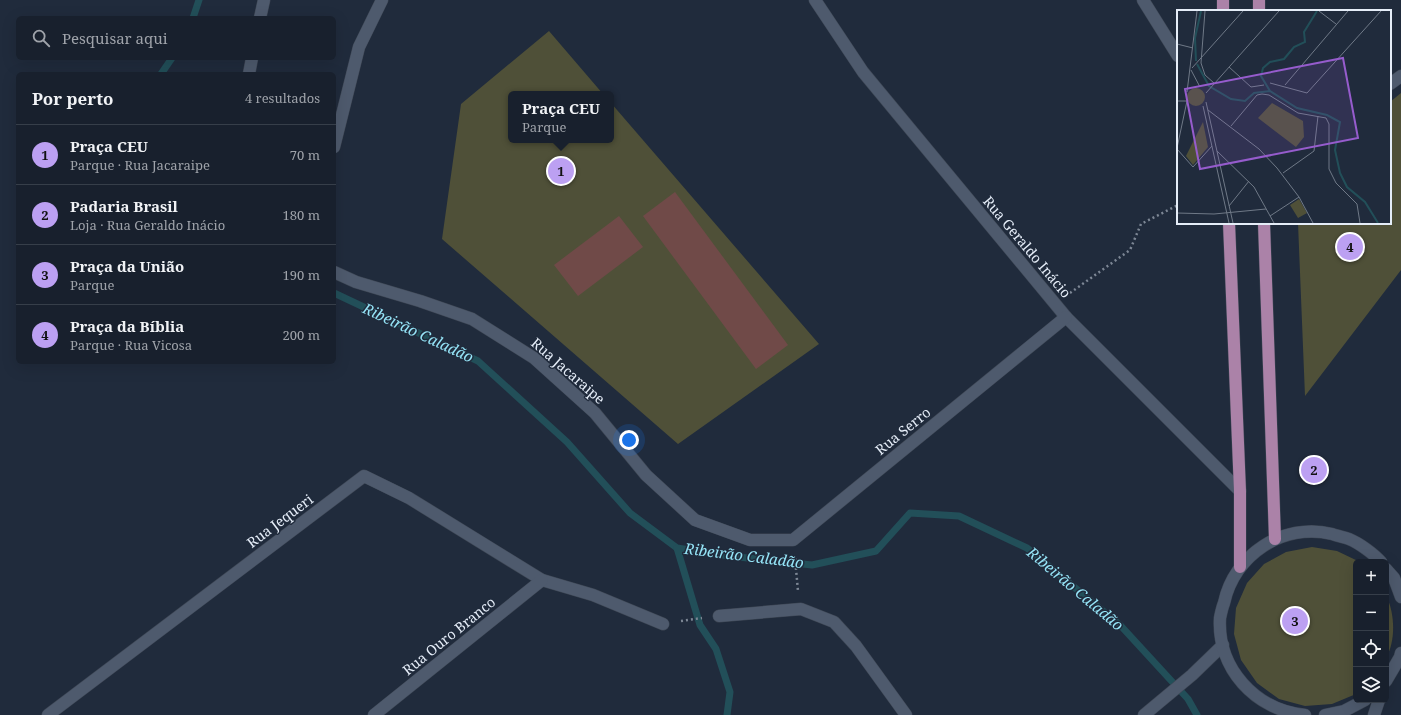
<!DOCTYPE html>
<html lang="pt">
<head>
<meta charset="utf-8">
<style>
	:root { --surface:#18202d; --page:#252d39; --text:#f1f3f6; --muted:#9fa3aa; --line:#363e49; --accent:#bca0f2 }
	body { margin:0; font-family:"Noto Serif",serif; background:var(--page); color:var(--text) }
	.controls { position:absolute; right:12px; bottom:12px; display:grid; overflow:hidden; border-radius:6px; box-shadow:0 4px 16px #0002 }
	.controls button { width:36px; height:36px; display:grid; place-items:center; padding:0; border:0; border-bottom:1px solid var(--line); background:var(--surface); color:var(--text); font:20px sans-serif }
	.you { position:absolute; left:629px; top:440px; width:14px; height:14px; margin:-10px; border:3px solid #fff; border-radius:50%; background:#1a73e8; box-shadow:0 0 0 6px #1a73e833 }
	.badge { display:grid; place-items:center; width:26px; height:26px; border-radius:50%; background:var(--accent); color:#111; font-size:13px; font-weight:700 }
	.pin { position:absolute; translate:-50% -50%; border:2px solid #fff; box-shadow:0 1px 4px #0006 }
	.popup { position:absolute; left:508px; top:91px; width:106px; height:52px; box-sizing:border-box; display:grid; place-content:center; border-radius:6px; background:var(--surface); filter:drop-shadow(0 1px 3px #0005); font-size:13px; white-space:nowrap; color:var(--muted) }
	.popup b { font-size:15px; color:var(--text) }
	.popup::after { content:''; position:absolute; left:50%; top:100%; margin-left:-8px; border:8px solid transparent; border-top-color:var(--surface) }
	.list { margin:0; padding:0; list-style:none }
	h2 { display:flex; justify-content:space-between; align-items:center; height:52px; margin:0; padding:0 16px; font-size:17px }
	h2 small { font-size:13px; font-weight:400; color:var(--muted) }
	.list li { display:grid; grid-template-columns:26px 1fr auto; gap:12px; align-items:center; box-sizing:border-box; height:60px; padding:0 16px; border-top:1px solid var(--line) }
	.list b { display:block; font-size:15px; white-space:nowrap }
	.list p { margin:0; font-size:13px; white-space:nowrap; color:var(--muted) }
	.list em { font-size:13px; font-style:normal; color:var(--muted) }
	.icon { flex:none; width:22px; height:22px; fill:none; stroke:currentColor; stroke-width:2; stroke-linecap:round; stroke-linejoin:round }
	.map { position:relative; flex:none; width:1401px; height:715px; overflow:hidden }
	.search { position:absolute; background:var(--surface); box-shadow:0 4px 16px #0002; left:16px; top:16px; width:320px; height:44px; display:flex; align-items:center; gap:10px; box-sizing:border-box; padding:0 14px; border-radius:6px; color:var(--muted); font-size:15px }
	.panel { position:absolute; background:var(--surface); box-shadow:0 4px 16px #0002; left:16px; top:72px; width:320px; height:292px; border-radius:6px }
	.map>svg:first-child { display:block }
	.green { fill:#4f5038 }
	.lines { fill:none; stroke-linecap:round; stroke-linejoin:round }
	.stream { stroke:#224f59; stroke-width:7 }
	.building { fill:#704a48 }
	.minor-casing { stroke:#3e4755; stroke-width:13 }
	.major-casing { stroke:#3e4755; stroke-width:13 }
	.path { stroke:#7d8795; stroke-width:2.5; stroke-dasharray:2 3; stroke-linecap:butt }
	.minor { stroke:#4e5a6d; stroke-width:12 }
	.major { stroke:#ab82a8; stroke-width:12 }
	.labels { text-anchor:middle; stroke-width:3; stroke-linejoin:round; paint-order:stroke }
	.street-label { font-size:14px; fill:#e5edf8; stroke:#202b3c }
	.water-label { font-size:15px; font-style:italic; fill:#95e4f7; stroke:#202b3c }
	.inset-river { fill:none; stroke:#224f59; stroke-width:2 }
	.inset-road { fill:none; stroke:#6f7987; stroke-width:1 }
	.view { fill:#965ccd; fill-opacity:0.15; stroke:#965ccd; stroke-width:2 }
	.inset-edge { fill:none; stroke:#e5edf8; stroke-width:2 }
</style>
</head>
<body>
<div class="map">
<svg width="1401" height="715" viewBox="0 0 1401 715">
	<rect width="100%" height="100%" fill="#202b3c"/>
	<g class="green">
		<path d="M 549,31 L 603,94 L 511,94 L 511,140 L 611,140 L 611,103 L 819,344 L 678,444 L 442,239 L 461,104 Z"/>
		<path d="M 1401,93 L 1401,270 L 1305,396 L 1298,223 L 1390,223 L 1390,102 Z"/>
		<path d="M 1312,547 L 1337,551 L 1360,562 L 1356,562 L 1356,694 L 1332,704 L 1305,706 L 1279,699 L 1257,683 L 1241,660 L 1234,634 L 1236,608 L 1247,583 L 1264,564 L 1286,552 Z"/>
		<path d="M 1386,595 C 1395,614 1396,640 1386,658 Z"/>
	</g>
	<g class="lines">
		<g class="stream">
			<path d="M 193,18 L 199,0"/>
			<path d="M 161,74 L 172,58"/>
			<path d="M 334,293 L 478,361 L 567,442 L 630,513 L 677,548 L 729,556 L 812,565 L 876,551 L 910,513 L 959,516 L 1027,548 L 1121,626 L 1188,699 L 1197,715"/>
			<path d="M 677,548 L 700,625 L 716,649 L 730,692 L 727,715"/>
		</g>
	</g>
	<g class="building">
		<path d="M 675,192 L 788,345 L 756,369 L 643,216 Z"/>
		<path d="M 619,216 L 643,247 L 578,296 L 554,265 Z"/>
	</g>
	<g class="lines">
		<defs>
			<g id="minor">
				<path d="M 815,0 L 863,72 L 1066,317 L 1240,491"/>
				<path d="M 1143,0 L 1178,56"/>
				<path d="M 260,18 L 264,0"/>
				<path d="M 249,74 L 252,58"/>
				<path d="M 1390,84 L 1401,76"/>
				<path d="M 334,147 L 359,47 L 382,0"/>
				<path d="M 334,272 L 356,282 L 420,301 L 472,319 L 534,358 L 595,413 L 646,475 L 695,520 L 750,540 L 793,540 L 1066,317"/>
				<path d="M 1386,569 L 1394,578 L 1401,597"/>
				<path d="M 719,616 L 801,609 L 834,622 L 856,646 L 906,715"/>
				<path d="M 1386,681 L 1400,657 L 1401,653"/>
				<path d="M 48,715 L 364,476 L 409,498 L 542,580 L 593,595 L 663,624"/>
				<path d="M 374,715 L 542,580"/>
				<path d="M 1144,715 L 1192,675 L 1223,645"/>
				<path d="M 1305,715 C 1255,710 1217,668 1220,618 C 1221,613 1222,608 1224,603 C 1234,555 1283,522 1332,534 C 1337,536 1344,537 1349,539 C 1359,543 1374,554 1381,562"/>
				<path d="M 1325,715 L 1344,711 L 1365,700"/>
				<path d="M 1374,715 L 1379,700"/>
			</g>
			<g id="major">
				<path d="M 1223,0 L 1223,11"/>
				<path d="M 1259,0 L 1259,11"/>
				<path d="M 1229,223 L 1240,491 L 1240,567"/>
				<path d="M 1264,223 L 1275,539"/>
			</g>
		</defs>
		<use href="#minor" class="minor-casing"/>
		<use href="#major" class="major-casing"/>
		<g class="path">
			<path d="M 1070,293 L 1130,250 L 1141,224 L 1178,205"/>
			<path d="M 795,558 L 798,591"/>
			<path d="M 681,621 L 702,618"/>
		</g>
		<use href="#minor" class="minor"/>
		<use href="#major" class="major"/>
	</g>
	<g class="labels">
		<g class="street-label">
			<text transform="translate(1027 247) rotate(50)" y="5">Rua Geraldo Inácio</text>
			<text transform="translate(568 371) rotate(41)" y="5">Rua Jacaraipe</text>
			<text transform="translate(903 431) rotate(-39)" y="5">Rua Serro</text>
			<text transform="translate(280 521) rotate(-37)" y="5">Rua Jequeri</text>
			<text transform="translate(449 636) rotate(-39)" y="5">Rua Ouro Branco</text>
		</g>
		<g class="water-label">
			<text transform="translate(418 333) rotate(25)" y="5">Ribeirão Caladão</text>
			<text transform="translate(744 556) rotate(7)" y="5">Ribeirão Caladão</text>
			<text transform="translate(1075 589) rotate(40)" y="5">Ribeirão Caladão</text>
		</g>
	</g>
	<g transform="translate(1177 10)">
		<rect width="214" height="214" fill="#202b3c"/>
		<path d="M10 87a9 9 0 1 1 18 0a9 9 0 1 1-18 0ZM 95,93 L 126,111 L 127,127 L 119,137 L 81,108 ZM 26,112 L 31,137 L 16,155 L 9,146 ZM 122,189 L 130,203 L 121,208 L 113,195 Z" fill="#4f5038"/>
		<path class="inset-river" d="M 19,51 L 18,28 L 24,1M 20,54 L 32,76 L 54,89 L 68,91 L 77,83 L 93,81 L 120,98 L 150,105 L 163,112 L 158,140 L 163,163 L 170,177 L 188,192 L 201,213M 93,81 L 84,66 L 86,58 L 93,52 L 107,49 L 117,37 L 128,32 L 127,22 L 140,1"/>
		<path class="inset-road" d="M 28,1 L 24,53 L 28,65 L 37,73M 142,1 L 159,14M 0,34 L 16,38M 52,57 L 74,77 L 87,75M 15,58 L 66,1M 14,60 L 23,77M 93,73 L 130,83 L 204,1M 108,75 L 171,1M 10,82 L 20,1M 29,83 L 102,1M 0,91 L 10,91 L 0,138M 29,92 L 56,213M 26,96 L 52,213M 31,100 L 82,139 L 100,158 L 122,187 L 136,213M 54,116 L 80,85 L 85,84 L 92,85 L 121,103 L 149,108 L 152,114 L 152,159 L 159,173 L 180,194 L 183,213M 0,139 L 16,157 L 35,136M 40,141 L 77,177 L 97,213M 106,163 L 137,141 L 141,106M 52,196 L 72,171M 0,203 L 37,204 L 89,199M 93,206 L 122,187"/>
		<path class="view" d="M 166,48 L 181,128 L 23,159 L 8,79 Z"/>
		<rect width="214" height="214" class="inset-edge"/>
	</g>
</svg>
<div class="controls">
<button>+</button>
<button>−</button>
<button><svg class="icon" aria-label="locate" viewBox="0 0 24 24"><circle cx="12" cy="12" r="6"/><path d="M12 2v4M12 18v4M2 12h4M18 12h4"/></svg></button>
<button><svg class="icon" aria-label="layers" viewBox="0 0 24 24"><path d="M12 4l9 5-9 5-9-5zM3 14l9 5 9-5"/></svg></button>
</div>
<div class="you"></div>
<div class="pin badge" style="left:561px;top:171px">1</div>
<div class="popup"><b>Praça CEU</b>Parque</div>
<div class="pin badge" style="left:1314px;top:470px">2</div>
<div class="pin badge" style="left:1295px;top:621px">3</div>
<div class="pin badge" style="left:1350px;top:247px">4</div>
<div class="search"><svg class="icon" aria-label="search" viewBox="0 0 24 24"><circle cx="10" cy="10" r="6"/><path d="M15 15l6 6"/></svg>Pesquisar aqui</div>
<section class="panel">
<h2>Por perto<small>4 resultados</small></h2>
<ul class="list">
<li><span class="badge">1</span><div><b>Praça CEU</b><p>Parque · Rua Jacaraipe</p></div><em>70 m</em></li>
<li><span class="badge">2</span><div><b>Padaria Brasil</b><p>Loja · Rua Geraldo Inácio</p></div><em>180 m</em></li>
<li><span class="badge">3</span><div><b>Praça da União</b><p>Parque</p></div><em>190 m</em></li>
<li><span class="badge">4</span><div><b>Praça da Bíblia</b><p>Parque · Rua Vicosa</p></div><em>200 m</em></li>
</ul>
</section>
</div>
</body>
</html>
